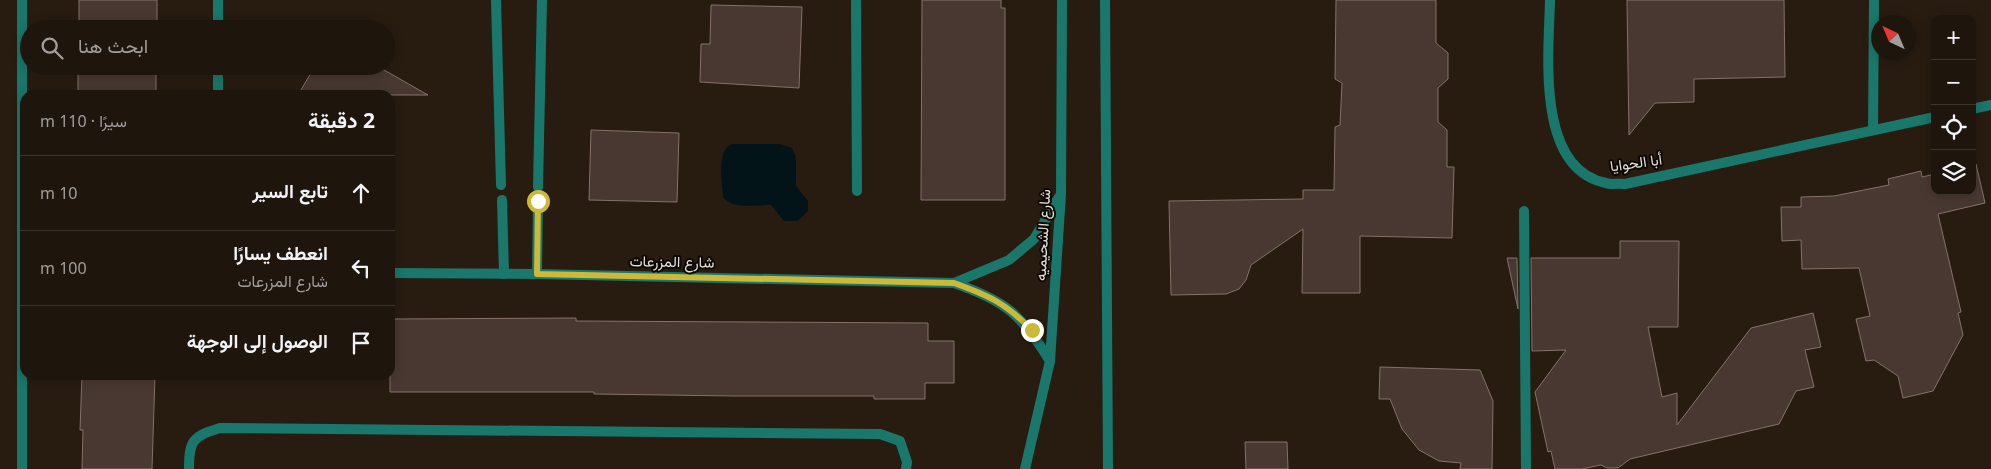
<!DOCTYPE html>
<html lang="ar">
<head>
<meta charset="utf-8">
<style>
	:root { --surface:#1e150d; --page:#261e16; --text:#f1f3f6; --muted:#a19f9d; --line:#3c342e }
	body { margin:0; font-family:"Noto Sans",Vazirmatn,sans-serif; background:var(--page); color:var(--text); direction:rtl }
	.controls { position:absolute; right:15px; top:15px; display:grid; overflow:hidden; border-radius:10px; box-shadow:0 2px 12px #0003 }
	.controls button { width:45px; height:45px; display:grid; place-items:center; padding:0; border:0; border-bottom:1px solid var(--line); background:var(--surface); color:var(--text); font:25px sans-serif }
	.compass { position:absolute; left:1871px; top:15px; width:45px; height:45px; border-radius:50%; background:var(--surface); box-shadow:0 2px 12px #0003; rotate:316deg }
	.stop { position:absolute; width:15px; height:15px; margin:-11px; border:4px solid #ccb939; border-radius:50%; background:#fff }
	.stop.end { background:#ccb939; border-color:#fff; box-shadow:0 1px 5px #0008 }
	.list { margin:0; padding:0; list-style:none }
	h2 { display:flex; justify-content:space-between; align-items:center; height:65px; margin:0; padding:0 20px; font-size:21px }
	h2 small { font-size:16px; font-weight:400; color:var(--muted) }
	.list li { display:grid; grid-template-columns:32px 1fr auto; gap:15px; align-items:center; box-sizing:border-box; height:75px; padding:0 20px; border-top:1px solid var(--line) }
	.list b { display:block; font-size:19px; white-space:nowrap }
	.list p { margin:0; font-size:16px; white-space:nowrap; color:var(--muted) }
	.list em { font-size:16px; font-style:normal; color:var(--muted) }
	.icon { flex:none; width:28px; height:28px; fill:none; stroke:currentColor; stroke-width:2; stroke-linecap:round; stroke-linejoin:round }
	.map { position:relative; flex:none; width:1991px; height:469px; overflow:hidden; direction:ltr }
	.search { position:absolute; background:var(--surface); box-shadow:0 2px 12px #0003; left:20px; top:20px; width:375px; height:55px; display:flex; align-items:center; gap:12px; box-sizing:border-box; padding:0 18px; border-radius:28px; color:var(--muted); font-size:19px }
	.panel { position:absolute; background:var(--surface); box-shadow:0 2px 12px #0003; left:20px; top:90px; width:375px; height:290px; border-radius:15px; direction:rtl }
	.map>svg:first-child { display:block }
	.water { fill:#031418 }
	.building { fill:#493832; stroke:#84716a }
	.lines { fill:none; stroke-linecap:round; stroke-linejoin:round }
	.lane { stroke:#1a776b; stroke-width:10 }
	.street { stroke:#1a776b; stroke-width:10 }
	.route { stroke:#ccb939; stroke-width:6 }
	.labels { text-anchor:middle; stroke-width:4; stroke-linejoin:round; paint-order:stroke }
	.street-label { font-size:15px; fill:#e6ded6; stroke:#0d0804 }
</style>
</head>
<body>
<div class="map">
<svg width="1991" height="469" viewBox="0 0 1991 469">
	<rect width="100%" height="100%" fill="#281c11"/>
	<path class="water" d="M 732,144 L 779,144 L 792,148 L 796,157 L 796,186 L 808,201 L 808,211 L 798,221 L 784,221 L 771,205 C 756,205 733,210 723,197 C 722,182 716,150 732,144 Z"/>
	<g class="building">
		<path d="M 79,0 L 157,0 L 157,29 L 69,29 L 69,24 L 79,24 Z"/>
		<path d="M 922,0 L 1001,0 L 1001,8 L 1005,8 L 1005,200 L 921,200 Z"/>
		<path d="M 1336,0 L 1436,0 L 1436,43 L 1448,53 L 1448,79 L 1438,88 L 1438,122 L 1447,130 L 1447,167 L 1454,167 L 1452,238 L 1360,236 L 1360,293 L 1302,293 L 1303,229 L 1251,265 L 1246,280 L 1239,289 L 1226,294 L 1171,295 L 1169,201 L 1303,199 L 1303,190 L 1334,190 L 1335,127 L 1340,125 L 1342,83 L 1335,79 Z"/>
		<path d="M 1627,0 L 1784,0 L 1785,77 L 1694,79 L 1694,102 L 1655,103 L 1629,135 Z"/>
		<path d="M 711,5 L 802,7 L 799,88 L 700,82 L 701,44 L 710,44 Z"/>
		<path d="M 69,66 L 156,66 L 156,95 L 78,95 L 78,68 L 69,68 Z"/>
		<path d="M 315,66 L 377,66 L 428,95 L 298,95 Z"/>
		<path d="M 591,130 L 679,133 L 677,202 L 589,200 Z"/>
		<path d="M 1976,164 L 1985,203 L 1938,214 L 1961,312 L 1958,313 L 1963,335 L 1933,391 L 1903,398 L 1898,376 L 1874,360 L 1866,361 L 1856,319 L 1870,316 L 1859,268 L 1802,269 L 1801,240 L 1782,241 L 1781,207 L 1801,207 L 1801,197 L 1834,196 L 1889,185 L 1888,179 L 1921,171 L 1922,177 L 1935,174 L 1935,191 L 1972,191 L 1972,165 Z"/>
		<path d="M 1620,241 L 1679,241 L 1678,327 L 1648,327 L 1662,397 L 1677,393 L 1677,425 L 1751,328 L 1813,313 L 1821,347 L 1805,350 L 1814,387 L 1796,391 L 1779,424 L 1630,459 L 1618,468 L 1607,468 L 1601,465 L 1582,469 L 1555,469 L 1551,451 L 1548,452 L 1535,392 L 1566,350 L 1532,351 L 1531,258 L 1620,258 Z"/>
		<path d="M 1507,258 L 1517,258 L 1518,309 Z"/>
		<path d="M 576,318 L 576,321 L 928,323 L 928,341 L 954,341 L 954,383 L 925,383 L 925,399 L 874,399 L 874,396 L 734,396 L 594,394 L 594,392 L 390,392 L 390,319 Z"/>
		<path d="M 1380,367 L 1480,370 L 1493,401 L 1492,469 L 1460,469 L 1461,463 L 1439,461 L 1419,450 L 1402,429 L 1390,399 L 1379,399 Z"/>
		<path d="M 82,375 L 155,375 L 152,469 L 82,469 L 83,430 L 80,430 Z"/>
		<path d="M 1245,442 L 1287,442 L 1288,469 L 1246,469 Z"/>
	</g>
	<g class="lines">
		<path class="lane" d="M 1524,211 L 1526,469"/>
		<g class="street">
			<path d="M 22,0 L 22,469"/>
			<path d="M 218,0 L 218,29"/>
			<path d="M 496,0 L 501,185"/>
			<path d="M 856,0 L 857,191"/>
			<path d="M 1105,0 L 1108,469"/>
			<path d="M 1550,0 C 1549,52 1535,169 1606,183 C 1611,185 1619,183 1625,184 L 1935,117"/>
			<path d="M 218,66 L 218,95"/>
			<path d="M 1972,109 L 1991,105"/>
			<path d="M 1873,130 L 1874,0"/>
			<path d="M 538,187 L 542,0"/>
			<path d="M 502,200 L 504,274"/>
			<path d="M 390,273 L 537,274 L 954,283 C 1006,301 1021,314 1050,361"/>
			<path d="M 537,274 L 538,201"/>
			<path d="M 954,283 L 1009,260 L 1034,239 L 1059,197"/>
			<path d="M 189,469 C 189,440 193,436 220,428 L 880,434 L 900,441 L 907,462 L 906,469"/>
			<path d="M 1025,469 L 1050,361 L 1061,194 L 1062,0"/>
		</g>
	</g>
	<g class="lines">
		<path class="route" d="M 538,201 L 537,274 L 954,283 C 990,296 1005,303 1032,330"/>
	</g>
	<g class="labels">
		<g class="street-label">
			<text transform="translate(1636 163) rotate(-8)" y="5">أبا الحوايا</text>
			<text transform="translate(1043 235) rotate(-87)" y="5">شارع الشحيميه</text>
			<text transform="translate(672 262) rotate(1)" y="5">شارع المزرعات</text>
		</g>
	</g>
</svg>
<div class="controls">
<button>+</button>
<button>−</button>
<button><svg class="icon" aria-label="locate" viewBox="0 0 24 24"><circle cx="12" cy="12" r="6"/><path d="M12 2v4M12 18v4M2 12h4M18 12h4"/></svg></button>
<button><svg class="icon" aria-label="layers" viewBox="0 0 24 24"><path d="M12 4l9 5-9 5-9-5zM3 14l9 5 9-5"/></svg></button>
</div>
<svg class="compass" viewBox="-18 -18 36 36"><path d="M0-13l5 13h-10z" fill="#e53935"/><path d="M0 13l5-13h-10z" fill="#a19f9d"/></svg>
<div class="stop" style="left:538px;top:201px"></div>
<div class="stop end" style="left:1032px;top:330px"></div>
<div class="search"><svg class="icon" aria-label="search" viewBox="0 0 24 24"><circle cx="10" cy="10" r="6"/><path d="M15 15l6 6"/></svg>ابحث هنا</div>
<section class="panel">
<h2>2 دقيقة<small>سيرًا · 110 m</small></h2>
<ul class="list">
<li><svg class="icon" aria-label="ahead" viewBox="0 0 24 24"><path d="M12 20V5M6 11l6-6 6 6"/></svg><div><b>تابع السير</b></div><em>10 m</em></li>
<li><svg class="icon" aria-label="left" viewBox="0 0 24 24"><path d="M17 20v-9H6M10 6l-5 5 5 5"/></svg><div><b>انعطف يسارًا</b><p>شارع المزرعات</p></div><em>100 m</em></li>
<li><svg class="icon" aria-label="arrive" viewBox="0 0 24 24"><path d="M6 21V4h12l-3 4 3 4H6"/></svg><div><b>الوصول إلى الوجهة</b></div></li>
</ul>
</section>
</div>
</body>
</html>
